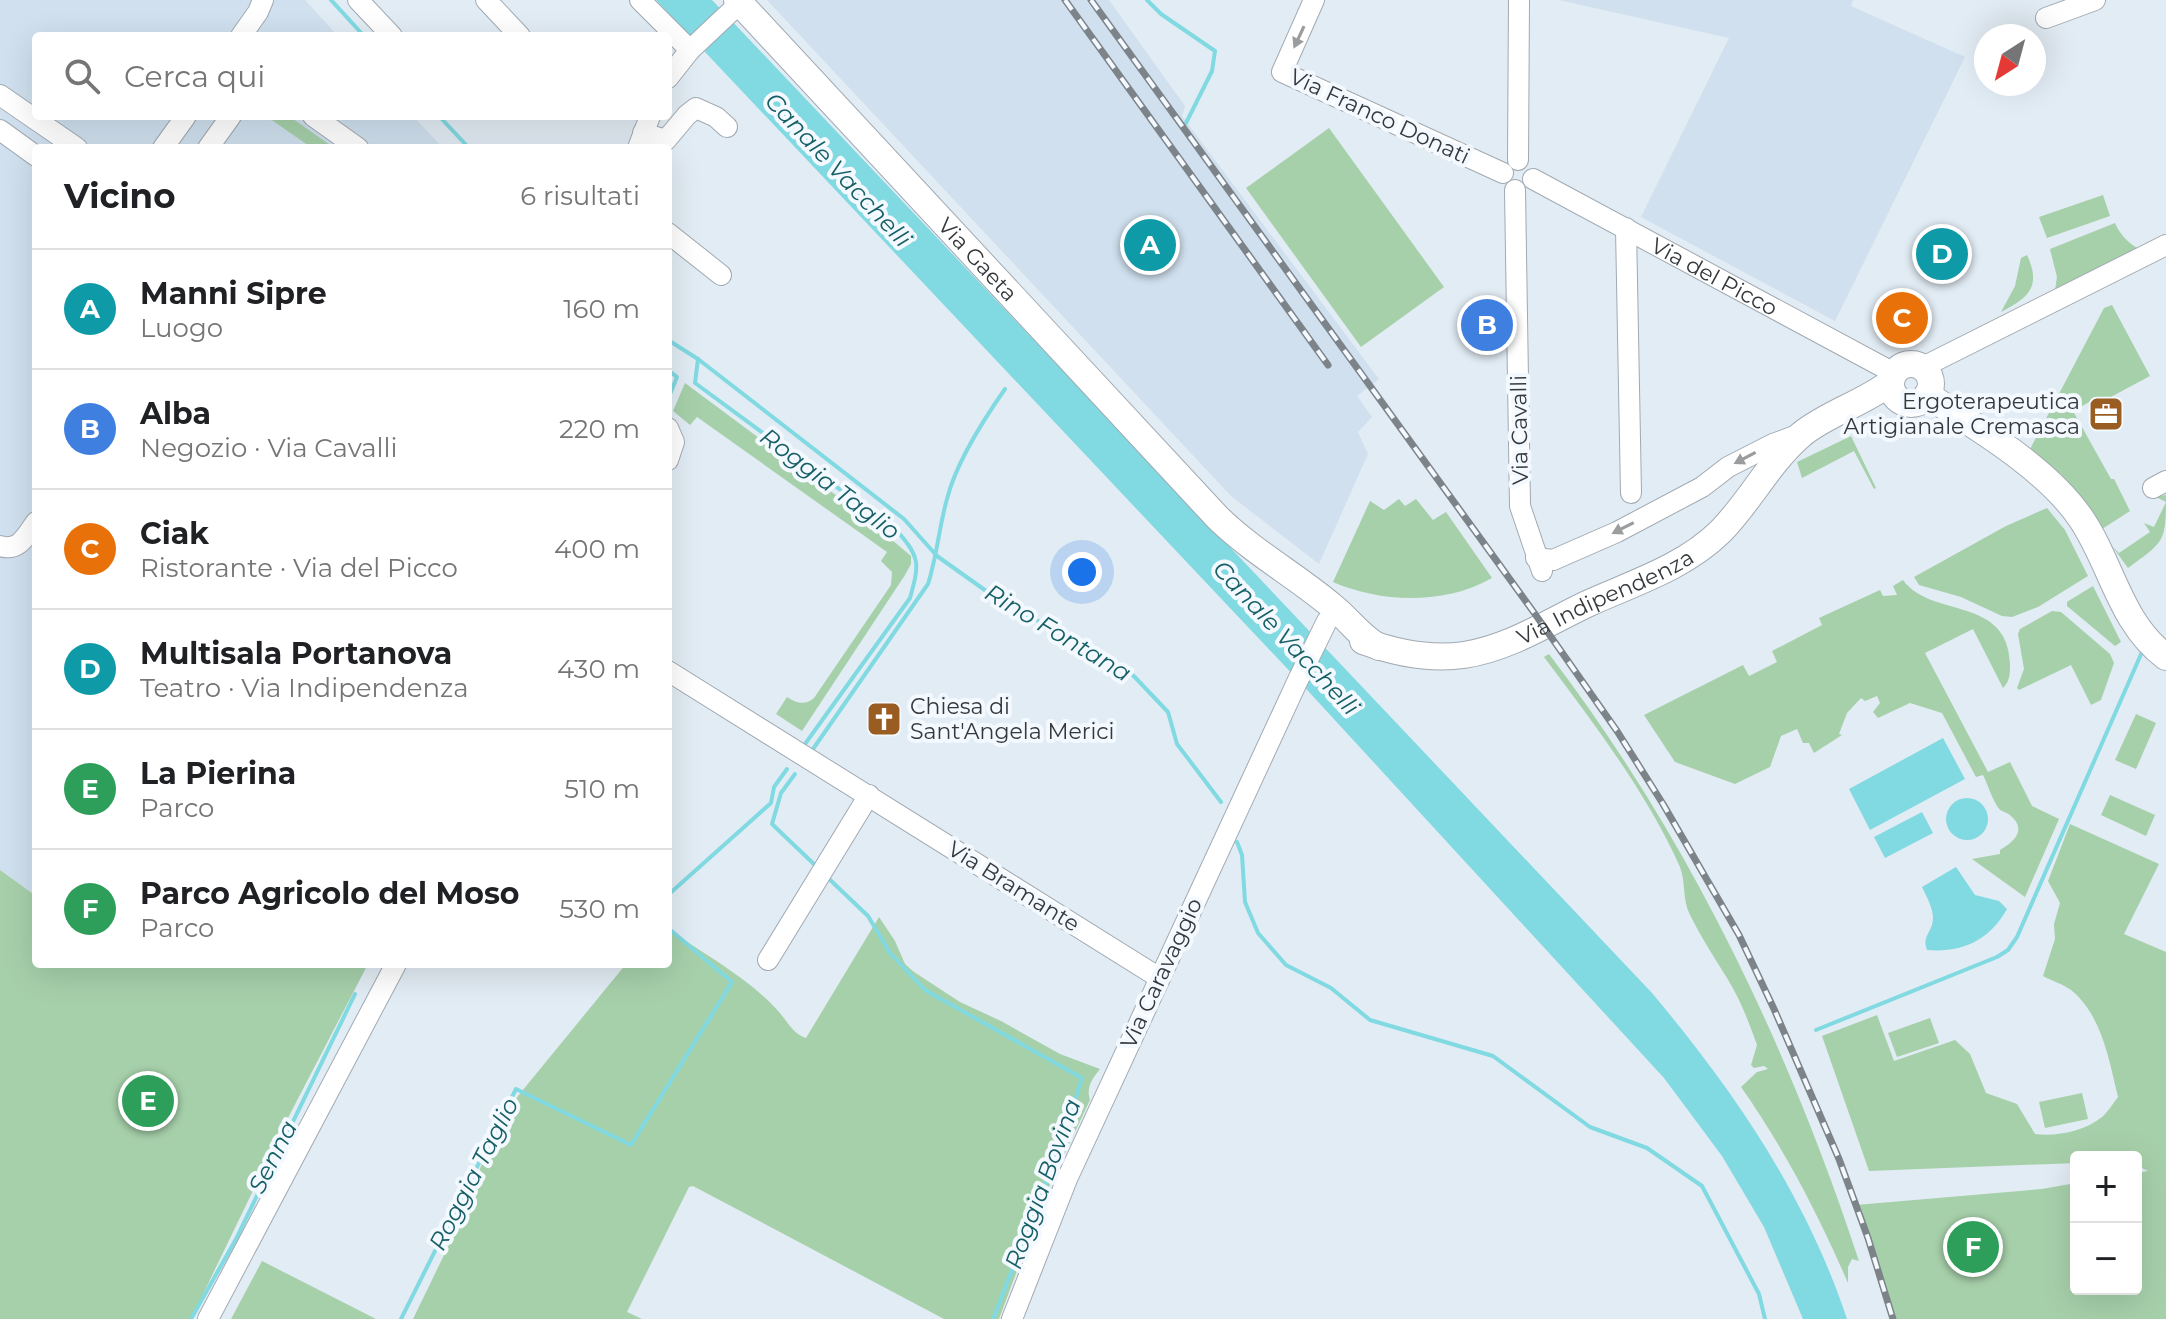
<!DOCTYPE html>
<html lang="it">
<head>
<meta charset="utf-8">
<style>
	:root { --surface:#fff; --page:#f2f2f2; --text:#202124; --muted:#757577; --line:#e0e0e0; --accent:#2563eb }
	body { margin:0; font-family:Montserrat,sans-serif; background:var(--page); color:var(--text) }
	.controls { position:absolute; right:24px; bottom:24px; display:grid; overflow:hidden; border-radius:8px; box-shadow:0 8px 32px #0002 }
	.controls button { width:72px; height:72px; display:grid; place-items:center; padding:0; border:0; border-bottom:2px solid var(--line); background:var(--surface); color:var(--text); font:40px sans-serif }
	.compass { position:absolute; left:1974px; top:24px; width:72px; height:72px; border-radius:50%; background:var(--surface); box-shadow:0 8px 32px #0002; rotate:216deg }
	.you { position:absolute; left:1082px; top:572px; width:28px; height:28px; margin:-20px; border:6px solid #fff; border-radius:50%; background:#1a73e8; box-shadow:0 0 0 12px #1a73e833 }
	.badge { display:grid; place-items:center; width:52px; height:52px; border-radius:50%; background:var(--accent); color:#fff; font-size:26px; font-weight:700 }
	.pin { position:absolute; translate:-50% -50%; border:4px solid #fff; box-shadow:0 2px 8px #0006 }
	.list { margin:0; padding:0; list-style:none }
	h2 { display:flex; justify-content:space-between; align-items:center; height:104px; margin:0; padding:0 32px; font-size:34px }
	h2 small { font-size:26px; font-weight:400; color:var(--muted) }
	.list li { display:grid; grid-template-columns:52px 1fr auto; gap:24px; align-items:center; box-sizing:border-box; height:120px; padding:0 32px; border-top:2px solid var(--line) }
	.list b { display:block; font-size:30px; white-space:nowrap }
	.list p { margin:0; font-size:26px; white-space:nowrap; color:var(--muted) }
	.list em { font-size:26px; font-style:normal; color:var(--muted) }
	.icon { flex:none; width:44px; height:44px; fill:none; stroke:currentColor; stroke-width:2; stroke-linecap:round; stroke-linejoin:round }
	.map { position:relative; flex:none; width:2166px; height:1319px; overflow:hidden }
	.search { position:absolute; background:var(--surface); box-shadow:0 8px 32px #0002; left:32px; top:32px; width:640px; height:88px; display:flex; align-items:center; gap:20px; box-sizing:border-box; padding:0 28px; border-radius:8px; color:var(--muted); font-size:30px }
	.panel { position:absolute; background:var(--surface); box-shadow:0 8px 32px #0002; left:32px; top:144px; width:640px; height:824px; border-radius:8px }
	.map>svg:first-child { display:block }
	.built { fill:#d0e0ee }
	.green { fill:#a6d0aa }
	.water { fill:#81d9e1 }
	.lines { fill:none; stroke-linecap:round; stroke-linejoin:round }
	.stream { stroke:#81d9e1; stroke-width:4 }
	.minor-casing { stroke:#a1aab2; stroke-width:22 }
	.major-casing { stroke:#a1aab2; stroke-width:28 }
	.minor { stroke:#fff; stroke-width:20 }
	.major { stroke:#fff; stroke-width:26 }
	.rail-casing { stroke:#7d8489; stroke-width:7 }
	.rail { stroke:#f3f9fe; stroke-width:4; stroke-dasharray:12; stroke-linecap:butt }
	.oneway { fill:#9a9c9e }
	.labels { text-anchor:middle; stroke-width:8; stroke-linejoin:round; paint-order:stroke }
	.street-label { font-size:22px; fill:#35393c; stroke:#f3f9fe }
	.poi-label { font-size:22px; fill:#35393c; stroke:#f3f9fe; text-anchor:end }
	.water-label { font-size:24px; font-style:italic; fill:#155f65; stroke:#f3f9fe }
</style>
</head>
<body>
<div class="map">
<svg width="2166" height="1319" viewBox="0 0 2166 1319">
	<rect width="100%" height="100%" fill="#e2ecf4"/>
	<g class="built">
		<path d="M 0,0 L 305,0 L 338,36 L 36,36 L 36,116 L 413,116 L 443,148 L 36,148 L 36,896 L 0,870 Z"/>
		<path d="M 767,0 L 1109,0 L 1185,106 L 1182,116 L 1379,379 L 1357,396 L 1372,417 L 1358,432 L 1368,454 L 1319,564 L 1231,496 Z"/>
		<path d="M 1559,0 L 1853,0 L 1851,6 L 1965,57 L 1835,321 L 1641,217 L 1729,38 Z"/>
	</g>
	<g class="green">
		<path d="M 266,116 L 289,116 L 330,145 L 327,148 L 312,148 Z"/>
		<path d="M 1329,128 L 1444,287 L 1361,347 L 1246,188 Z"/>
		<path d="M 2103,195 L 2110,216 L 2047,238 L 2039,217 Z"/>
		<path d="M 2115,223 C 2121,237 2131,245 2144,252 L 2055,290 L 2057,277 L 2050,249 Z"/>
		<path d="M 2027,255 C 2042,287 2028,298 2001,312 L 2015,286 L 2021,258 Z"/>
		<path d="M 2112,305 L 2150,376 L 2094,406 L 2091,401 L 2073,411 L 2111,479 L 2114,479 L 2130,511 L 2099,531 L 2078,493 L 2060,473 L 2056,477 L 2029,451 L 2104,308 Z"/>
		<path d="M 685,383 L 860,513 L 911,556 L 911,564 L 905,575 L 802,731 L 776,714 L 787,697 C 796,703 805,706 814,698 L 891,585 L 892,572 L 881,561 L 887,552 L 697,417 L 690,425 L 673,411 Z"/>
		<path d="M 1851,436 L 1876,488 L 1874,489 L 1854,451 L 1802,478 L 1797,462 Z"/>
		<path d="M 2166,495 C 2166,542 2165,541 2128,568 L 2112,546 L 2119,553 L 2150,532 L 2144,523 L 2154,527 L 2166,502 L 2156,497 Z"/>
		<path d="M 1399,499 L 1405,506 L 1416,499 L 1433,520 L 1446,512 L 1492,578 C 1445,605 1381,603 1333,582 L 1370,501 L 1384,510 Z"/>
		<path d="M 2047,508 L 2065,530 L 2088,576 L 2038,607 L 2012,617 L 2002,616 L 1961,597 L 1919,585 L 1914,577 L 2006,526 Z"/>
		<path d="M 1903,580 C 1931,619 2008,595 2010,664 C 2010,674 2010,681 2003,688 L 1973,629 L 1925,653 L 1988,772 L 2010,762 L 2032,806 L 2059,819 L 2025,897 L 1972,859 L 2000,854 L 2000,850 C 2014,842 2027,830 2011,816 C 2008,813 2004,812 2000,810 C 1993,802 1988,785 1983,775 L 1976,777 L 1942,713 L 1910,703 L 1878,718 L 1873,712 L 1880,703 L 1877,696 L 1865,701 L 1861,698 L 1847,713 L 1839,734 L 1842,735 L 1814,753 L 1809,743 L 1803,743 L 1797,729 L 1781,736 L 1770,767 L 1735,784 L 1675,762 L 1644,715 L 1743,665 L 1749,676 L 1777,662 L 1772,651 L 1822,625 L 1819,618 L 1880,590 L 1883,596 L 1897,595 L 1893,586 Z"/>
		<path d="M 2093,586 L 2121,642 L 2115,646 L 2067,606 L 2067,602 L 2070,600 Z"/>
		<path d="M 2052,611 L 2061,612 L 2110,654 L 2114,663 L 2101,700 L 2091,705 L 2071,665 L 2019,690 L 2017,688 L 2024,669 L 2018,634 L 2020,629 Z"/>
		<path d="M 1549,654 C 1688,836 1788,1045 1859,1261 L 1852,1259 L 1848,1267 L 1848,1283 C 1818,1214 1784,1148 1741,1087 L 1757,1072 L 1768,1069 L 1764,1066 L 1754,1068 L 1751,1065 L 1757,1045 C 1749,1022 1740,999 1727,978 C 1714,957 1701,937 1690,915 C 1682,899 1686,883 1680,867 C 1647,793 1593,722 1544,657 Z"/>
		<path d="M 2136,714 L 2156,723 L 2136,769 L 2115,760 Z"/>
		<path d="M 2110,795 L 2155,815 L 2146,836 L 2101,815 Z"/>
		<path d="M 2070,824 L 2159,864 L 2124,934 L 2166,952 L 2166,1319 L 1893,1319 L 1856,1205 L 2042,1189 L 2076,1183 L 2076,1289 L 2136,1289 L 2136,1173 L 2148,1171 L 2136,1165 L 2136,1157 L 2076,1157 L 2076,1163 L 1869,1171 L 1822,1036 L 1877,1015 L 1894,1061 L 1955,1040 L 1970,1054 L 1986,1093 L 2017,1104 L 2035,1134 C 2056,1137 2085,1131 2102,1117 C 2108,1112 2113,1103 2118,1097 C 2109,1060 2102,1015 2071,990 C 2063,984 2052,981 2043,976 L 2055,939 L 2054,924 L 2060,903 L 2048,881 Z"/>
		<path d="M 0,870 L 36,896 L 36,964 L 368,964 L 290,1114 L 191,1319 L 0,1319 Z"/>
		<path d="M 879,917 L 895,941 L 905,964 L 914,972 L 960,1002 L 1001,1021 L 1060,1054 L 1100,1069 C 1092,1079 1086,1087 1090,1100 L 1046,1193 L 999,1319 L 944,1319 L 693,1186 L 689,1187 L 627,1312 L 642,1319 L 413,1319 L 461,1220 L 484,1158 L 518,1096 L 626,964 L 668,964 L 668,929 C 705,955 749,978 779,1012 C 788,1022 793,1034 806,1038 Z"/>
		<path d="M 1930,1018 L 1939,1043 L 1897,1057 L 1888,1033 Z"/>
		<path d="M 2082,1093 L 2088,1119 L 2045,1128 L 2039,1102 Z"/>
		<path d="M 262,1261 L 376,1319 L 231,1319 Z"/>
	</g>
	<g class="water">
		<path d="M 656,0 L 712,0 L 1652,993 C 1735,1092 1806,1196 1847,1319 L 1803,1319 L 1764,1227 L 1722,1156 L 1664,1078 L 1298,680 Z"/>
		<path d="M 1943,738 L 1965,779 L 1870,830 L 1849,789 Z"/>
		<circle cx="1967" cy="819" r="21"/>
		<path d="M 1922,812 L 1933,833 L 1885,858 L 1874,837 Z"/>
		<path d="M 1956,867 L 1975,895 L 1999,901 L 2007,909 C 1990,940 1962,953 1927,950 C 1923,938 1928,936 1932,925 C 1936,912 1927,898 1922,887 Z"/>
	</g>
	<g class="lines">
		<g class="stream">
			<path d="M 331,0 L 364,36"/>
			<path d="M 1147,0 L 1161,14 L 1215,51 L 1212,71 L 1186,123"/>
			<path d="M 439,116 L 469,148"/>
			<path d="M 668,340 L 698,359 L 904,519 L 937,556 L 996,598 L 1128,670 L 1168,712 L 1177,744 L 1221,802"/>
			<path d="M 698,359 L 695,383 L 898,532 C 921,558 919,565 910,598 L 805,744"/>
			<path d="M 668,370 L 677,377 L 668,399"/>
			<path d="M 813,749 L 928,584 C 937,556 939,527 947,499 C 956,463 984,419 1005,389"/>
			<path d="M 795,774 L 781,793 L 772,824 L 817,867"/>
			<path d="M 1237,842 L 1242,855 L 1245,902 L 1258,933 L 1286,965 L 1331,988 L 1370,1020 L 1493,1056 L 1590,1127 L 1647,1148 L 1702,1186 L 1759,1294 L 1765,1319"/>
			<path d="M 826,876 L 868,916 L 890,953 L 925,990 L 1082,1078 L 1064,1135 L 993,1319"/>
			<path d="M 668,895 L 771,803 L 774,787 L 787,769"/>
			<path d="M 1816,1030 L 1997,957 L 2008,950 L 2017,937 L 2142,652"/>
			<path d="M 191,1319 L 236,1239 L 355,994"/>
			<path d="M 401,1319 L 516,1089 L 631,1145 L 732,982 L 668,928"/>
		</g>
		<defs>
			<g id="minor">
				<path d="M 358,0 L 392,36"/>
				<path d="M 486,0 L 520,36"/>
				<path d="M 640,0 L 690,50"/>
				<path d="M 1314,0 L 1282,72 L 1503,173"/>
				<path d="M 2046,18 L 2095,0"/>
				<path d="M 241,36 L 258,12 L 263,0"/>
				<path d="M 668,78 L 690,50 L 740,3"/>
				<path d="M 0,95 L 77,148"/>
				<path d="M 313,116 L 358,148"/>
				<path d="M 0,130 L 36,156"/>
				<path d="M 643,133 L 666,140 L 687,115 L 696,108 L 716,117 L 727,127"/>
				<path d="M 163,148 L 186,116"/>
				<path d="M 208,148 L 231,116"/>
				<path d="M 638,148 L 650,116"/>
				<path d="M 1518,160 L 1519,0"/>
				<path id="s1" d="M 1533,179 L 1894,373"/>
				<path d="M 1515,190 L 1520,506 L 1542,571"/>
				<path d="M 1626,228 L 1631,493"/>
				<path d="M 668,233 L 721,275"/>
				<path d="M 1921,368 L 2166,245"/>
				<path d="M 668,428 L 674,442 L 668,460"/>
				<path d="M 2153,488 L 2166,481"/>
				<path d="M 0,546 C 19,552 26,536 36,522"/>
				<path d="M 1536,558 L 1553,560 L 1617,532 L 1702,487 L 1728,467 L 1773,444 L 1800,434"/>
				<path d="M 668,671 L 1158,977"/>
				<path d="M 768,960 L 869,795"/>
				<path d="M 208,1319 L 396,964"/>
				<path d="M 1012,1319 L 1067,1179 L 1298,680 L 1327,621 L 1334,614 L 1344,616"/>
			</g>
			<g id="major">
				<path id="s2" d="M 737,0 L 1218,518 C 1253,552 1295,575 1332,606 C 1349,619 1359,636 1379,647"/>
				<circle cx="1911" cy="384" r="20"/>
				<path d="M 1927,395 C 1978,428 2046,468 2080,517 C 2112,563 2119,622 2166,657"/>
				<path id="s3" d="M 1363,641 C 1396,653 1429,660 1464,655 C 1509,648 1547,623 1587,604 C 1633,583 1683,568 1720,532 C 1750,502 1769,462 1802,434 C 1828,413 1864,403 1891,382"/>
			</g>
		</defs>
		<use href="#minor" class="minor-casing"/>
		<use href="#major" class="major-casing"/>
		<use href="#minor" class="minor"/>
		<use href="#major" class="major"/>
		<defs>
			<g id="rail">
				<path d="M 1065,0 L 1328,365"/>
				<path d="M 1091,0 L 1535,614 L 1617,731 L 1663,804 L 1739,935 L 1774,1009 L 1839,1159 L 1868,1238 L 1893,1319"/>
			</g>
		</defs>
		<use href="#rail" class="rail-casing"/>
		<use href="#rail" class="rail"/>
	</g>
	<defs><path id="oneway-solid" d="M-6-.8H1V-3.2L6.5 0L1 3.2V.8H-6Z" transform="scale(2)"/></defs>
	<g class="oneway">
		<use href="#oneway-solid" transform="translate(1299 37) rotate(115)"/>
		<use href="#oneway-solid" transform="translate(1745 458) rotate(152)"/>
		<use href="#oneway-solid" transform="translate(1623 528) rotate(153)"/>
	</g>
	<defs>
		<symbol id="office-square" viewBox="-11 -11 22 22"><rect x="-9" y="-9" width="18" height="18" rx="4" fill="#995c21" stroke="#f3f9fe"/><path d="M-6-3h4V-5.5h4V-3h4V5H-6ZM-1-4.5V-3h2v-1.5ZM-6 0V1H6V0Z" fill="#fff"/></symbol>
		<symbol id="church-square" viewBox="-11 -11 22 22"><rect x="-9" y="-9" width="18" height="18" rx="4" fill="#995c21" stroke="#f3f9fe"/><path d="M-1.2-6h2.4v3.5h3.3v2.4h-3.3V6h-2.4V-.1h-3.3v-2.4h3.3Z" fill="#fff"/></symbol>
	</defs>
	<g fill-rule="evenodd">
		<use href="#office-square" x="2086" y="394" width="40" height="40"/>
		<use href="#church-square" x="864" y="699" width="40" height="40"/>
	</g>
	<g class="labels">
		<g class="street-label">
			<text transform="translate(1380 116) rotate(25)" y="8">Via Franco Donati</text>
			<text dy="8" stroke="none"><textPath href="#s2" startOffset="354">Via Gaeta</textPath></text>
			<text dy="8" stroke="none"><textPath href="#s1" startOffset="206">Via del Picco</textPath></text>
			<text transform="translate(1519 430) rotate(-91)" y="8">Via Cavalli</text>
			<text dy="8" stroke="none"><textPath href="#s3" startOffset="256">Via Indipendenza</textPath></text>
			<text transform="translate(1014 886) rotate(32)" y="8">Via Bramante</text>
			<text transform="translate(1161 973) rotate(-65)" y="8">Via Caravaggio</text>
		</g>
		<g class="poi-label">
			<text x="2080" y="409">Ergoterapeutica<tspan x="2080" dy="25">Artigianale Cremasca</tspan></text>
			<text x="910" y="714" text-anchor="start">Chiesa di<tspan x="910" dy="25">Sant'Angela Merici</tspan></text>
		</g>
		<g class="water-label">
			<text transform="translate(838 170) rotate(47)" y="8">Canale Vacchelli</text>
			<text transform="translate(830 484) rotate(37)" y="8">Roggia Taglio</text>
			<text transform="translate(1058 633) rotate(31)" y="8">Rino Fontana</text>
			<text transform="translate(1286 638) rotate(47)" y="8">Canale Vacchelli</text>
			<text transform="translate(273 1157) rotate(-63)" y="8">Senna</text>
			<text transform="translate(474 1174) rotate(-63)" y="8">Roggia Taglio</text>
			<text transform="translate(1043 1184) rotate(-70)" y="8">Roggia Bovina</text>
		</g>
	</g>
</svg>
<div class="controls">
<button>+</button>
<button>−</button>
</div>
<svg class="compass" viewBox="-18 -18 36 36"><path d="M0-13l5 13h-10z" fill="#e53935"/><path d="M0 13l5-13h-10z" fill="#757577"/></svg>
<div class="you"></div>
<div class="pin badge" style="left:1150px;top:245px;background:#0f9aa8">A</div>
<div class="pin badge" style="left:1487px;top:325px;background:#3f7fe0">B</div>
<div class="pin badge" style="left:1902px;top:318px;background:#e8710a">C</div>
<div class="pin badge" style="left:1942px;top:254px;background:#0f9aa8">D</div>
<div class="pin badge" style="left:148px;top:1101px;background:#2e9e5b">E</div>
<div class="pin badge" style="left:1973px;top:1247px;background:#2e9e5b">F</div>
<div class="search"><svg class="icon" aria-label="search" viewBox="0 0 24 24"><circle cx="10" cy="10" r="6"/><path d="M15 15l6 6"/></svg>Cerca qui</div>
<section class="panel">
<h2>Vicino<small>6 risultati</small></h2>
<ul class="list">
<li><span class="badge" style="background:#0f9aa8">A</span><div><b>Manni Sipre</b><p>Luogo</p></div><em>160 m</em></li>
<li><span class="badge" style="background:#3f7fe0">B</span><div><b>Alba</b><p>Negozio · Via Cavalli</p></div><em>220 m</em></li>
<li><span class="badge" style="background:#e8710a">C</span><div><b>Ciak</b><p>Ristorante · Via del Picco</p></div><em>400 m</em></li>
<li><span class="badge" style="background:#0f9aa8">D</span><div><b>Multisala Portanova</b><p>Teatro · Via Indipendenza</p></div><em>430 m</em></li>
<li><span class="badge" style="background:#2e9e5b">E</span><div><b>La Pierina</b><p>Parco</p></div><em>510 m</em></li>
<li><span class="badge" style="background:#2e9e5b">F</span><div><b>Parco Agricolo del Moso</b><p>Parco</p></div><em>530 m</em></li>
</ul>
</section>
</div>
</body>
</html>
